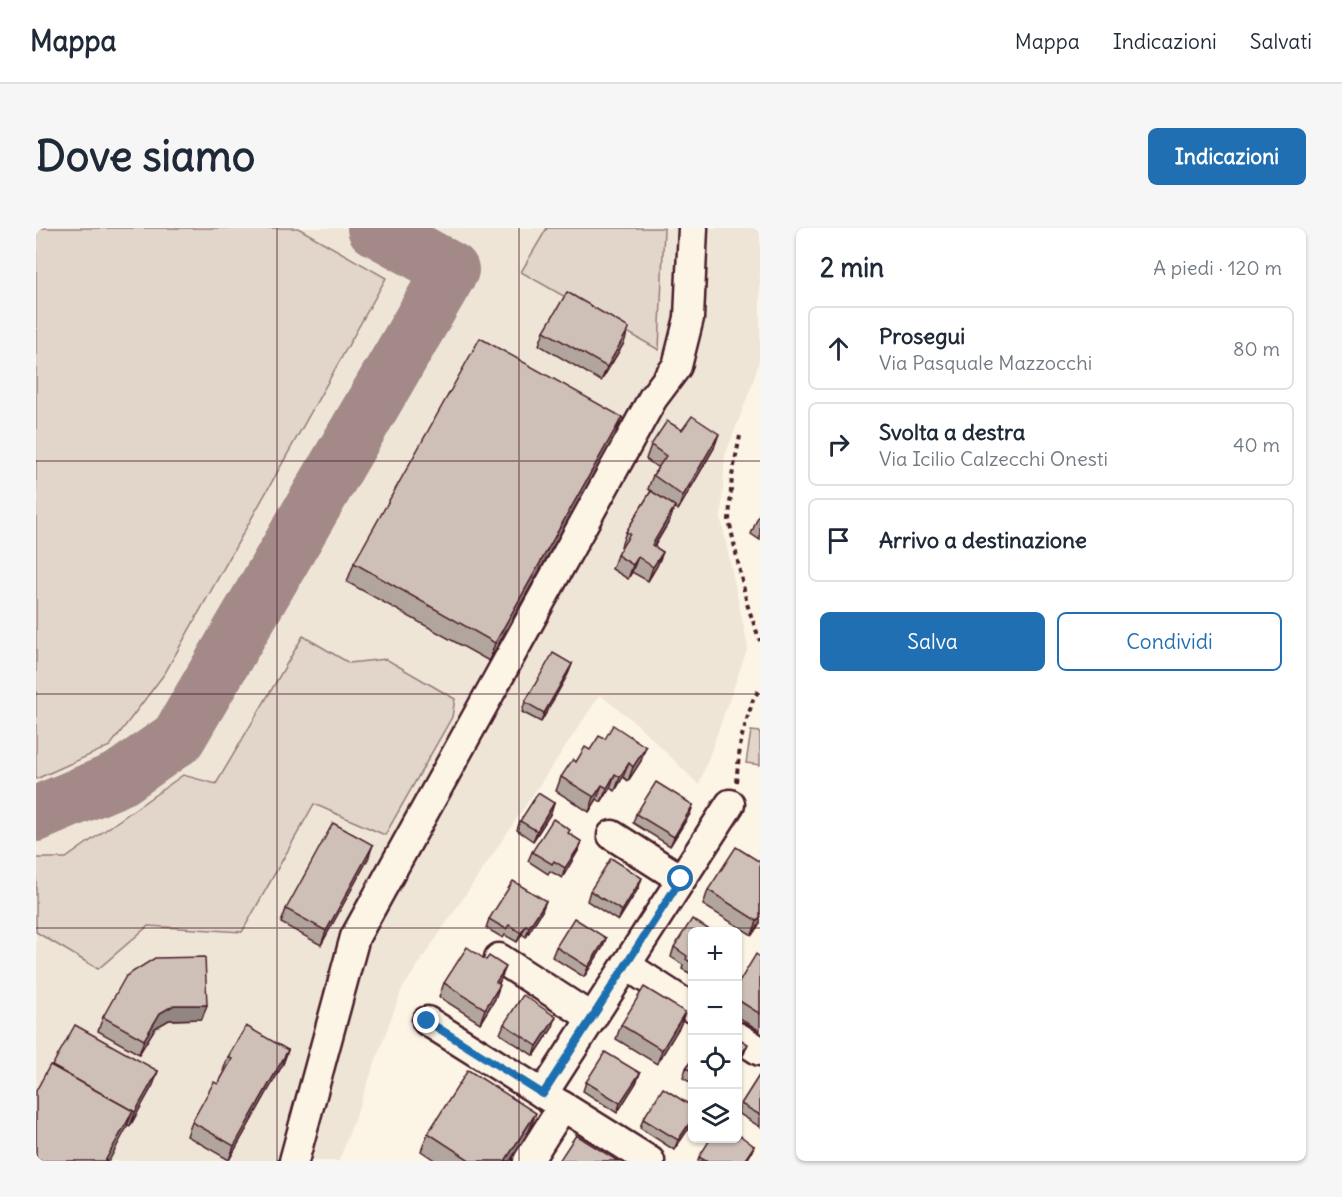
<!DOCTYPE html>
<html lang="it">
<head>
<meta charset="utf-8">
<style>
	:root { --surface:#fff; --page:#f6f6f7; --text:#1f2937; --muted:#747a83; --line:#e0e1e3; --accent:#1f6fb2 }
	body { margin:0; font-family:Delius,sans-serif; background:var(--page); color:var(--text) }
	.controls { position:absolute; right:18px; bottom:18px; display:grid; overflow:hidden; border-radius:9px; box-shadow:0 2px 4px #0004 }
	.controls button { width:54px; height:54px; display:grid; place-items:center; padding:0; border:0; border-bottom:2px solid var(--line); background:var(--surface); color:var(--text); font:30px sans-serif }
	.stop { position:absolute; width:18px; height:18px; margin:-14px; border:4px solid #1f6fb2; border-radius:50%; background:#fff }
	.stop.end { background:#1f6fb2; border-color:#fff; box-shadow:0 2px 6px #0008 }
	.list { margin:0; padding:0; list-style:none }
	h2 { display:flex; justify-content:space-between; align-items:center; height:78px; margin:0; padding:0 24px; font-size:26px }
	h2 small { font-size:20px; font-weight:400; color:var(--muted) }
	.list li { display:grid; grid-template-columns:39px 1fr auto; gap:18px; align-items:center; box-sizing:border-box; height:84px; margin:0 12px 12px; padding:0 12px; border:2px solid var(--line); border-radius:9px }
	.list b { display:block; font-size:22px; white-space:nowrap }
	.list p { margin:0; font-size:20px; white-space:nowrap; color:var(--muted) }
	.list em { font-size:20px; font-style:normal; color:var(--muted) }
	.actions { display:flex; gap:12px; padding:18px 24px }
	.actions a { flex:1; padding:14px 0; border:2px solid var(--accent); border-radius:9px; text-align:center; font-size:21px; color:var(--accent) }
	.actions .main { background:var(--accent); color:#fff }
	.icon { flex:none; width:33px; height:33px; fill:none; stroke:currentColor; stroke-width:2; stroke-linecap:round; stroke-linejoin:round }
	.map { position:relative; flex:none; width:724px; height:933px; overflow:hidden; border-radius:9px }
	header { display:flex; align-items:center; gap:36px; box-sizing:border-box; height:84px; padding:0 30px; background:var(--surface); border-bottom:2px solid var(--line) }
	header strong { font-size:28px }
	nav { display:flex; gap:33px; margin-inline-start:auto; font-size:21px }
	.intro { display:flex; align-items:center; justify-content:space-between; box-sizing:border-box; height:144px; padding:0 36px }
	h1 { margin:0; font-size:42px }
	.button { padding:15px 27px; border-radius:9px; background:var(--accent); color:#fff; font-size:21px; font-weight:700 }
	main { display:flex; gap:36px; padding:0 36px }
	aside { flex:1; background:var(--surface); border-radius:9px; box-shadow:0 2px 4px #0004 }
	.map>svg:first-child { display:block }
	.built { fill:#eee5d7 }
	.green { fill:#e2d5ca; stroke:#967a7a; stroke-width:1.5 }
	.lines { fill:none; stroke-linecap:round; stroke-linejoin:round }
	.taxiway { stroke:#a38a88; stroke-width:56 }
	.minor-casing { stroke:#4a1f2b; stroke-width:33 }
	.path { stroke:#4a1f2b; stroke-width:4; stroke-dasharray:4.5 4.5; stroke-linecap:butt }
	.minor { stroke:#fcf5e5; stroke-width:28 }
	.wall { fill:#b2a59d; stroke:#4a1f2b; stroke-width:1.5 }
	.shaded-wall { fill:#918680; stroke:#4a1f2b; stroke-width:1.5 }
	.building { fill:#cfc0b7; stroke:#4a1f2b; stroke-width:1.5 }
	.route { stroke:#1f6fb2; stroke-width:8 }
	.grid { fill:none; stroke:#4a1f2b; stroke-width:1.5; stroke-opacity:0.55 }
</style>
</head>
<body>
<header>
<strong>Mappa</strong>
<nav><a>Mappa</a><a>Indicazioni</a><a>Salvati</a></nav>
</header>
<div class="intro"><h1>Dove siamo</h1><a class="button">Indicazioni</a></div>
<main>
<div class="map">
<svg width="724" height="933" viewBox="0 0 724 933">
	<rect width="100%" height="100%" fill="#fcf5e5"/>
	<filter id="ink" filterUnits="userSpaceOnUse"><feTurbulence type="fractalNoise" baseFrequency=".0167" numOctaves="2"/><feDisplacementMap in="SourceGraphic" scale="12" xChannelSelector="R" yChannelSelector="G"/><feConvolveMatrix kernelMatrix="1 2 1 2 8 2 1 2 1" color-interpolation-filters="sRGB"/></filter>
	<g filter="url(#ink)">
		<path class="built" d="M 0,0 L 724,0 L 724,130 L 716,157 L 689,228 L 685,291 L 712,419 L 663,557 L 602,497 L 564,467 L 366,761 L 303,933 L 0,933 Z"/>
		<g class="green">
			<path d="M 0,0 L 262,0 L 350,50 L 129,445 L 74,518 L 0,551 Z"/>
			<path d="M 511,0 L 628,0 L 623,122 L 485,44 Z"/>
			<path d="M 267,408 L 313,435 L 350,431 L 419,471 L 416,489 L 349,607 L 278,576 L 206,704 L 112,698 L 62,741 L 0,704 L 0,630 L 30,630 L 147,547 L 180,556 Z"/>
			<path d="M 715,503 L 724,504 L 724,537 L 710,535 Z"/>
		</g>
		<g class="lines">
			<path class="taxiway" d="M 0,586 L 85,550 L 142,510 L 415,42 L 339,0"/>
			<defs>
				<g id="minor">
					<path d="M 576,607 L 645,651"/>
					<path d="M 463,730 L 556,790"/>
					<path d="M 590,737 L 656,780"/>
					<path d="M 391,793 L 614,933"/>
					<path d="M 702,809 L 724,823"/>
					<path d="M 507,866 L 694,576"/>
					<path d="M 258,933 L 319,709 L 617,170 L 641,138 L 653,90 L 657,0"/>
					<path d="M 492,933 L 527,878"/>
				</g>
			</defs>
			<use href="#minor" class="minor-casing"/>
			<g class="path">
				<path d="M 704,208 L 696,248 L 693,292 L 711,376 L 724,413"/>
				<path d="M 700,554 L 705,511 L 717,472 L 724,460"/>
			</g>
			<use href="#minor" class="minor"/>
		</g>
		<g class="wall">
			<path d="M 508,103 L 588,115 L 565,153 L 503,117 Z"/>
			<path d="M 646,202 L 678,220 L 642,282 L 638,279 L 634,292 L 618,319 L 627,324 L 621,338 L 612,353 L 596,344 L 592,351 L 576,341 L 581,327 L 586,319 L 585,318 L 590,304 L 615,263 L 612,261 L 617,247 L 622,240 L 610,231 L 615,217 Z"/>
			<path d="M 579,207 L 453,433 L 311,354 L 318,335 Z"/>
			<path d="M 724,284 L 724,312 L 715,306 Z"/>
			<path d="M 536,436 L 532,446 L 505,494 L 486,484 L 489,474 Z"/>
			<path d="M 554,522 L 605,533 L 592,553 L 587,549 L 579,563 L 574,560 L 565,574 L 561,571 L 553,584 L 520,563 L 525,549 Z"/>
			<path d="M 518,575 L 515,585 L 497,613 L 481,602 L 484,593 Z"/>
			<path d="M 657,577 L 654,586 L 634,618 L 597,595 L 600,586 Z"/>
			<path d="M 533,606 L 546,614 L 542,623 L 526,650 L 514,643 L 512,646 L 492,633 L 496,624 Z"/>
			<path d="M 332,631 L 285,717 L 245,695 L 250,681 Z"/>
			<path d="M 724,634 L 724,695 L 716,707 L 667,677 L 672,662 Z"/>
			<path d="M 603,659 L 582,693 L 551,673 L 554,663 Z"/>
			<path d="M 506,683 L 490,709 L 486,706 L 481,714 L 469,707 L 467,710 L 450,700 L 453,691 Z"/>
			<path d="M 657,704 L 657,747 L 646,741 L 647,737 L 635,729 L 638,719 Z"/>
			<path d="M 570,710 L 567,719 L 548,749 L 516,729 L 520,719 Z"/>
			<path d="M 724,729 L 724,803 L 702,789 L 702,756 Z"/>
			<path d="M 464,753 L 463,756 L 459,771 L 444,795 L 403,769 L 408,755 Z"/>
			<path d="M 649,784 L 644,798 L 621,836 L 580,811 L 585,797 Z"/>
			<path d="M 67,789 L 166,791 L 133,792 L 119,800 L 103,826 L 62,803 Z"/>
			<path d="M 468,796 L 517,799 L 498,828 L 464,806 Z"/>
			<path d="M 252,822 L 247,836 L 193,932 L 151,908 L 156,894 L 182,856 L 189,844 L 187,843 L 192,829 Z"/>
			<path d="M 657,830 L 657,856 L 647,850 L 650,840 Z"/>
			<path d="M 16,838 L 122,843 L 117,857 L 94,898 L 92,897 L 90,901 Z"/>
			<path d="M 604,845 L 600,855 L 581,885 L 547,863 L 550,854 Z"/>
			<path d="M 724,846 L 724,899 L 702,885 L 705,876 Z"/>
			<path d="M 657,879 L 657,894 L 638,922 L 604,900 L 607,891 Z"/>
			<path d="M 493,903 L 474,933 L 400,933 L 385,923 L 392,905 Z"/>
			<path d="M 718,918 L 714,927 L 710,933 L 662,933 L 663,929 Z"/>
		</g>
		<g class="shaded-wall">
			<path d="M 593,100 L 588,115 L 565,153 L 571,139 Z"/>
			<path d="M 586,189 L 579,207 L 453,433 L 459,415 Z"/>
			<path d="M 683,206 L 678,220 L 642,282 L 647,268 Z"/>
			<path d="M 639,278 L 634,292 L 610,331 L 616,317 Z"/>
			<path d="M 627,324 L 621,338 L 612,353 L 617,339 Z"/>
			<path d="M 602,329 L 596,344 L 592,351 L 597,337 Z"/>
			<path d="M 536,436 L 532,446 L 505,494 L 508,485 Z"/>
			<path d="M 610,519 L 605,533 L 592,553 L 597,539 Z"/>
			<path d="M 593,535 L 587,549 L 579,563 L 584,549 Z"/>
			<path d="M 579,546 L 574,560 L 565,574 L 571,560 Z"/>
			<path d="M 566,557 L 561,571 L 553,584 L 558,569 Z"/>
			<path d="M 518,575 L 515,585 L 497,613 L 501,603 Z"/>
			<path d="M 657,577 L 654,586 L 634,618 L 638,609 Z"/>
			<path d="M 546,614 L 542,623 L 526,650 L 529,640 Z"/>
			<path d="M 337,617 L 332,631 L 285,717 L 290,703 Z"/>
			<path d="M 606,650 L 603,659 L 582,693 L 586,683 Z"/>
			<path d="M 510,673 L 506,683 L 490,709 L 493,699 Z"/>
			<path d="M 724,689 L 724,695 L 716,707 L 721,693 Z"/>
			<path d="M 490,697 L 486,706 L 481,714 L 485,705 Z"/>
			<path d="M 570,710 L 567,719 L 548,749 L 552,739 Z"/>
			<path d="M 470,739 L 464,753 L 455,768 L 460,754 Z"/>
			<path d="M 464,757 L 459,771 L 444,795 L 449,781 Z"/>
			<path d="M 138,777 L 171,777 L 166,791 L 133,792 L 119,800 L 103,826 L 108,812 L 124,785 Z"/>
			<path d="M 649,784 L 644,798 L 621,836 L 626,822 Z"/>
			<path d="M 520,789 L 517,799 L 498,828 L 501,818 Z"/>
			<path d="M 712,816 L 708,826 L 702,836 L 702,832 Z"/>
			<path d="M 252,822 L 247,836 L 193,932 L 198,918 Z"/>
			<path d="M 122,843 L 117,857 L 94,898 L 99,884 Z"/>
			<path d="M 604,845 L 600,855 L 581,885 L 584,875 Z"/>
			<path d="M 97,883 L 90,901 L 73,933 L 69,933 Z"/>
			<path d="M 500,885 L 493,903 L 474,933 L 469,933 Z"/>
			<path d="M 657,890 L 657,894 L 638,922 L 642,912 Z"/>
			<path d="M 718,918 L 714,927 L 710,933 L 708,933 Z"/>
		</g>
		<g class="building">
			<path d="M 531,64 L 593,100 L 571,139 L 508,103 Z"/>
			<path d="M 444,110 L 586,189 L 459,415 L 318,335 Z"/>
			<path d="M 656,188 L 683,206 L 647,268 L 617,247 L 630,228 L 615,217 L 631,193 L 646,202 Z"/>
			<path d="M 615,263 L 639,278 L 616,317 L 627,324 L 617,339 L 602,329 L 597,337 L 581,327 L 594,306 L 590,304 Z"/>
			<path d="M 517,425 L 536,436 L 508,485 L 489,474 Z"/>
			<path d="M 577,497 L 610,519 L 597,539 L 593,535 L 584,549 L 579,546 L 571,560 L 566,557 L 558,569 L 525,549 L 537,531 L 540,534 L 549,519 L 554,522 L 563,508 L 569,511 Z"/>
			<path d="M 620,554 L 657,577 L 638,609 L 600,586 Z"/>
			<path d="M 502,565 L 518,575 L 501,603 L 484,593 Z"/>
			<path d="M 517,591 L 534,602 L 532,605 L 546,614 L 529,640 L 518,633 L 516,636 L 496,624 Z"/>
			<path d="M 297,595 L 337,617 L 290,703 L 250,681 Z"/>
			<path d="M 700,619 L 724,634 L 724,689 L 721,693 L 672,662 Z"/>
			<path d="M 575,630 L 606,650 L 586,683 L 554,663 Z"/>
			<path d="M 477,653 L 510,673 L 493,699 L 490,697 L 485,705 L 473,697 L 470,701 L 453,691 Z"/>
			<path d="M 538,690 L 570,710 L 552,739 L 520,719 Z"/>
			<path d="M 656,691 L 677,704 L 657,704 L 657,736 L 650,731 L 651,728 L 638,719 Z"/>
			<path d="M 431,719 L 450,732 L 453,728 L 470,739 L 460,754 L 464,757 L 449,781 L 408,755 Z"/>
			<path d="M 720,726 L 724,729 L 724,786 L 702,772 L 702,756 Z"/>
			<path d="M 169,729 L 171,777 L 138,777 L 124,785 L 108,812 L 67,789 L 90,748 L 119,730 Z"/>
			<path d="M 608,759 L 649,784 L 626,822 L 585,797 Z"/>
			<path d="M 487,767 L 520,789 L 501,818 L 468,796 Z"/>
			<path d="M 39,797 L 122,843 L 99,884 L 16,838 Z"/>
			<path d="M 210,798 L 252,822 L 198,918 L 156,894 L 178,854 L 182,856 L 196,831 L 192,829 Z"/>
			<path d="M 702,810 L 712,816 L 702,832 Z"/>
			<path d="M 569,824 L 604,845 L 584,875 L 550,854 Z"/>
			<path d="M 657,830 L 657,844 L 650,840 Z"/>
			<path d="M 14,837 L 97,883 L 69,933 L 0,933 L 0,863 Z"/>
			<path d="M 432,842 L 500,885 L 469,933 L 435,933 L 392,905 Z"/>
			<path d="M 724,846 L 724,887 L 705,876 Z"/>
			<path d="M 627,860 L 657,879 L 657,890 L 642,912 L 607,891 Z"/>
			<path d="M 702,906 L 718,918 L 708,933 L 670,933 L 663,929 L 675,910 L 702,910 Z"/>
			<path d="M 540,907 L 582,933 L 523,933 Z"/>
		</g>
	</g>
	<g class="lines" filter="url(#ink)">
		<path class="route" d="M 391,793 L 507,866 L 645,651"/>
	</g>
	<path class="grid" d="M 241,0 L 241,933M 483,0 L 483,933M 0,233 L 724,233M 0,466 L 724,466M 0,700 L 724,700"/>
</svg>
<div class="controls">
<button>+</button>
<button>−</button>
<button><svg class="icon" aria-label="locate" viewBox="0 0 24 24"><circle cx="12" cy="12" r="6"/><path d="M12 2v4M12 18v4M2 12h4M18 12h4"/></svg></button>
<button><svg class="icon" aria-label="layers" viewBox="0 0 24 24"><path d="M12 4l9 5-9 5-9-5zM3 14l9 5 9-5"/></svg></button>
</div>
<div class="stop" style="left:645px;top:651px"></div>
<div class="stop end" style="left:391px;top:793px"></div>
</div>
<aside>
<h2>2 min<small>A piedi · 120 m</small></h2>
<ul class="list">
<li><svg class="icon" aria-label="ahead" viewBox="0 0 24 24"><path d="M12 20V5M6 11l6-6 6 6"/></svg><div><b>Prosegui</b><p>Via Pasquale Mazzocchi</p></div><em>80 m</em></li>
<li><svg class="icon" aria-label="right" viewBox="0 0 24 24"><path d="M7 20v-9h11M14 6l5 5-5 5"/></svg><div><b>Svolta a destra</b><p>Via Icilio Calzecchi Onesti</p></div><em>40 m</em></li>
<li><svg class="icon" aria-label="arrive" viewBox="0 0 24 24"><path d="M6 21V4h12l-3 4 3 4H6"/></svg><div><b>Arrivo a destinazione</b></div></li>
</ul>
<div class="actions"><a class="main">Salva</a><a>Condividi</a></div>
</aside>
</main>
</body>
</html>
